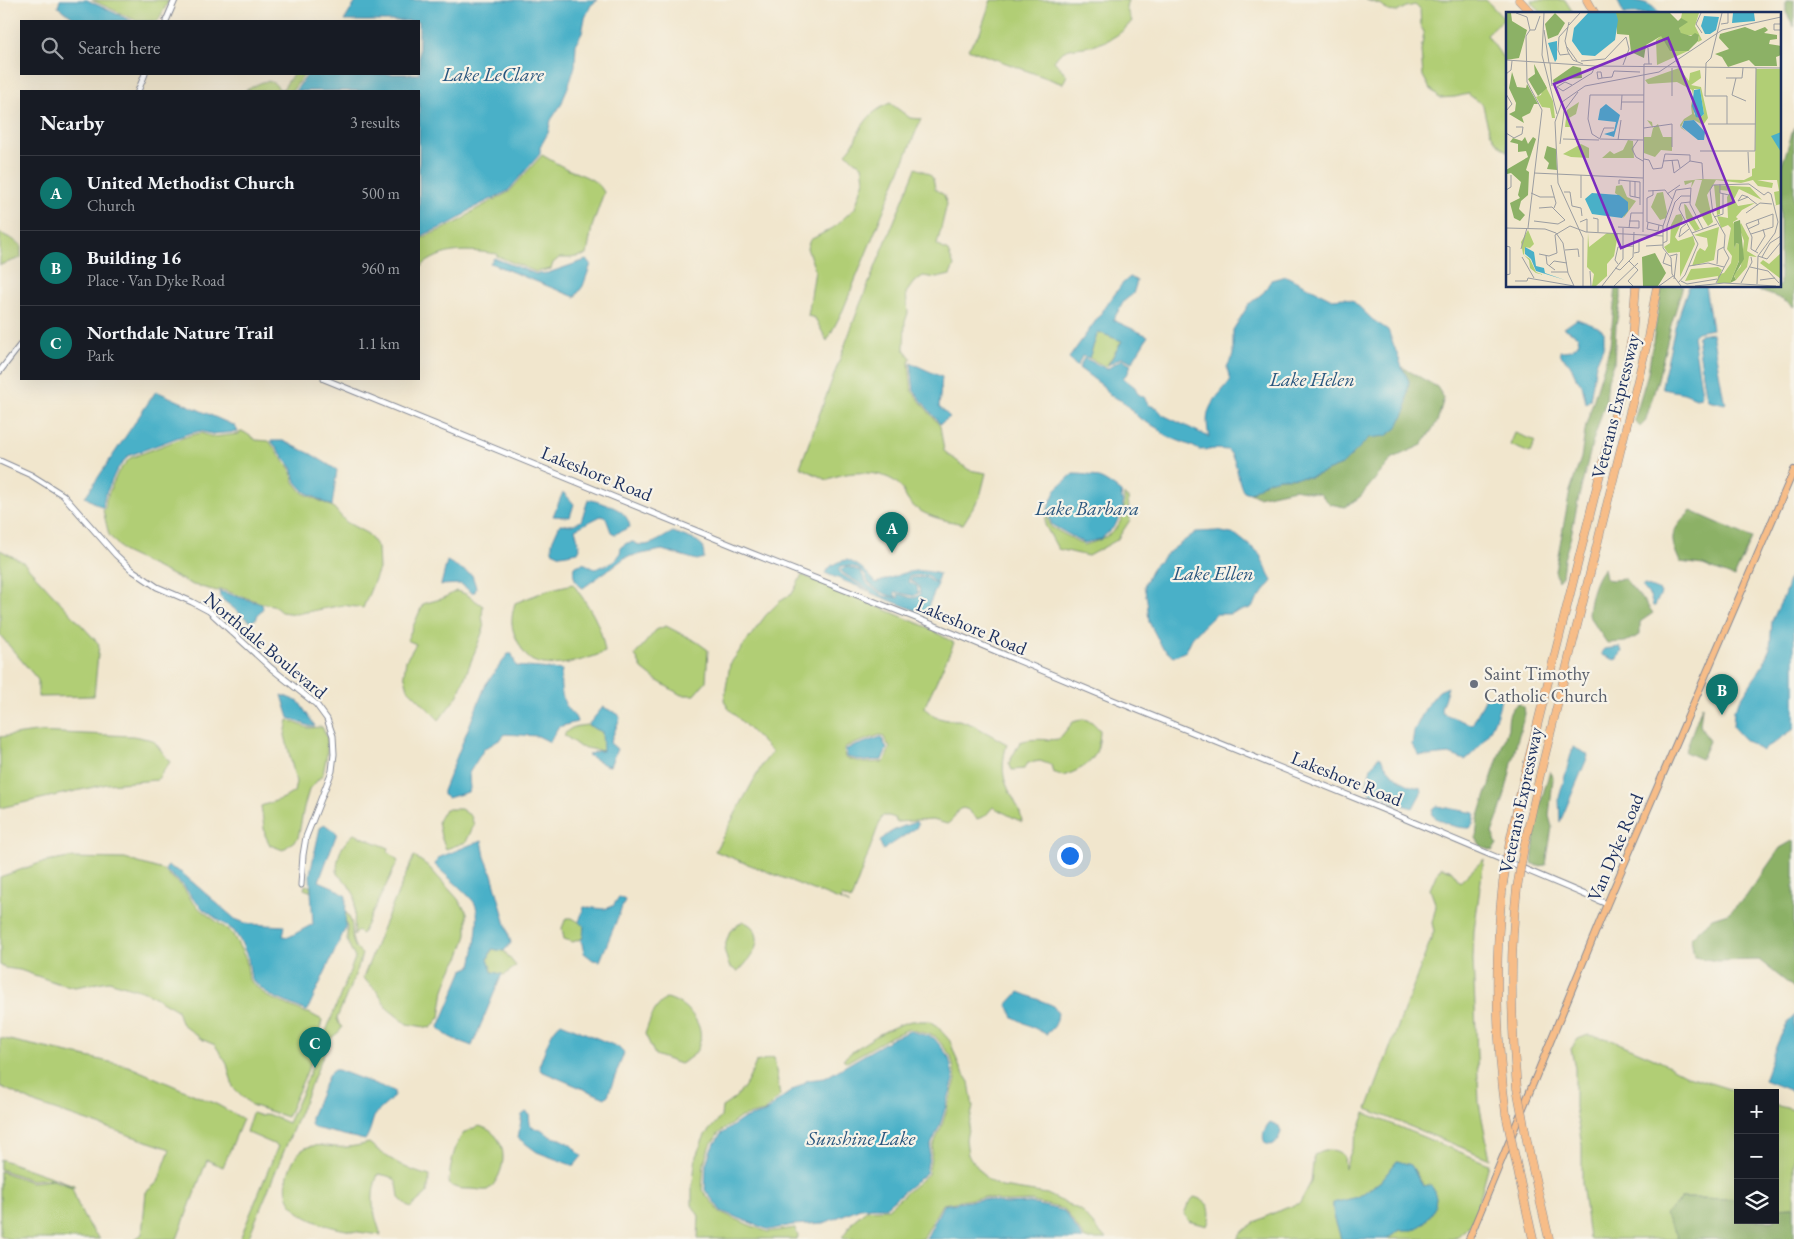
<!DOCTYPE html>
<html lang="en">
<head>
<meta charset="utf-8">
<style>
	:root { --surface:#171b24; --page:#242831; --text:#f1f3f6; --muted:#9ea1a6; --line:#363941; --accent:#0f766e }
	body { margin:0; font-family:"EB Garamond",serif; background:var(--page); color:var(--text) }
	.controls { position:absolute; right:15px; bottom:15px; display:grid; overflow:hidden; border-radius:0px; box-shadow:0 5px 20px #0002 }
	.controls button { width:45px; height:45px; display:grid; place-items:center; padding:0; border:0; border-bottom:1px solid var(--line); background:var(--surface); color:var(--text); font:25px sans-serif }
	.you { position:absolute; left:1069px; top:855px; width:18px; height:18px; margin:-12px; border:4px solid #fff; border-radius:50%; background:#1a73e8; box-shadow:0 0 0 8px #1a73e833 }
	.badge { display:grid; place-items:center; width:32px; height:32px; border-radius:50%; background:var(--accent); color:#fff; font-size:16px; font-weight:700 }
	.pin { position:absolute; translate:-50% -41px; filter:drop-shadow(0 1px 2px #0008) }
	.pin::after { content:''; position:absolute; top:26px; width:18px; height:15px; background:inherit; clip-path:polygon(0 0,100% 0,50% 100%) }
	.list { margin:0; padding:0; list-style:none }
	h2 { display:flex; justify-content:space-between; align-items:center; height:65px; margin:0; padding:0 20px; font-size:21px }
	h2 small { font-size:16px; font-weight:400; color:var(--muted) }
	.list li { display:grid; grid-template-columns:32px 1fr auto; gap:15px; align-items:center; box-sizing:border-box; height:75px; padding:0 20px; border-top:1px solid var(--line) }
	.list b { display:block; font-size:19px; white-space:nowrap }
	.list p { margin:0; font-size:16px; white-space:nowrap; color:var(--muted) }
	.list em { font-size:16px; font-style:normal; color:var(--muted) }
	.icon { flex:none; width:28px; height:28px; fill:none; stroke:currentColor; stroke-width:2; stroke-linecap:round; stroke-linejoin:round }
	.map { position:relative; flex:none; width:1794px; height:1239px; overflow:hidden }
	.search { position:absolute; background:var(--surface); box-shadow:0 5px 20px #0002; left:20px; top:20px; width:400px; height:55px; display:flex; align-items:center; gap:12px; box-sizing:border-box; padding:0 18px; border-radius:0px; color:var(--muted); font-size:19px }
	.panel { position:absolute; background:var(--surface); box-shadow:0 5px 20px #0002; left:20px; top:90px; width:400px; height:290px; border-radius:0px }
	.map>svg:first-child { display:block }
	.green { fill:#b1ce75; stroke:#667e6a; fill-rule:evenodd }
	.forest { fill:#8cb166; stroke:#547062 }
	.water { fill:#49b0c8; stroke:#327093 }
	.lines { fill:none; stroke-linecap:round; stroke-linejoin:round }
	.minor-casing { stroke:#868a96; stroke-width:7 }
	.major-casing { stroke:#868a96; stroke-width:8 }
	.highway-casing { stroke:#868a96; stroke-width:9 }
	.minor { stroke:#fff; stroke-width:5 }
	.major { stroke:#f7bd88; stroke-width:6 }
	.highway { stroke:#f7bd88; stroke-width:8 }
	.highway-bridge-casing { stroke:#868a96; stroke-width:9; stroke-linecap:butt }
	.highway-bridge { stroke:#f7bd88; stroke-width:8 }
	.worship-dot { fill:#6b7280; stroke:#f7f3e8; stroke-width:2 }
	.labels { text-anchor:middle; stroke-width:4.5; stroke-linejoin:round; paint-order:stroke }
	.street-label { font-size:19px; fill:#1b2f5e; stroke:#f7f3e8 }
	.worship-label { font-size:19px; fill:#5b616d; stroke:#f7f3e8; text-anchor:start }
	.water-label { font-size:20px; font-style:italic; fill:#29567e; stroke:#f7f3e8 }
	.inset-road { fill:none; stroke:#9b9da1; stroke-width:1 }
	.view { fill:#7b2cbf; fill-opacity:0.15; stroke:#7b2cbf; stroke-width:2.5 }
	.inset-edge { fill:none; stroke:#1b2f5e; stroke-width:2.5 }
</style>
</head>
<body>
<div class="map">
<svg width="1794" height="1239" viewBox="0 0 1794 1239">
	<rect width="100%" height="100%" fill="#f7f3e8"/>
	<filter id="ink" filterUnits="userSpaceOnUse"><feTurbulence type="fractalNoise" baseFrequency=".02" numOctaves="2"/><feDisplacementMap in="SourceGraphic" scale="10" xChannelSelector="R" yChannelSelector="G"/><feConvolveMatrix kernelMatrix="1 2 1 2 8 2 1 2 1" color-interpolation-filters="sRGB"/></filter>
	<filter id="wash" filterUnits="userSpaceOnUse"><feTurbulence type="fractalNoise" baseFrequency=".0096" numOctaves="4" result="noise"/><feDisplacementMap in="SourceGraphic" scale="20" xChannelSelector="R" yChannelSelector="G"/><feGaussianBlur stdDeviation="1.12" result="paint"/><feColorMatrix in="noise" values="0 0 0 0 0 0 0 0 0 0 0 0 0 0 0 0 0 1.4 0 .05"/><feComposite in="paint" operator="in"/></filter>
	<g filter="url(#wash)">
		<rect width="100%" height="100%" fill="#f1e6cd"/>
		<g class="green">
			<path d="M 92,0 L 169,0 L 158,21 L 137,21 Z"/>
			<path d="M 991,0 L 1128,0 L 1126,8 L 1132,21 C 1119,37 1104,44 1084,47 C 1077,48 1068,48 1061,53 C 1058,55 1056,59 1054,61 L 1067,75 L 1063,84 L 968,49 L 980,32 Z"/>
			<path d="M 1366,0 L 1486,0 L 1504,19 L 1487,35 L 1506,62 L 1508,152 C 1490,140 1487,125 1483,105 L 1468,94 L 1455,97 L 1439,98 L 1429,87 L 1423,76 L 1421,51 L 1424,32 L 1421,27 L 1420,9 L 1415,5 L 1406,7 L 1397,12 L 1388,11 L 1382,5 Z"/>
			<path d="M 1531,0 L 1565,0 L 1574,14 L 1542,14 Z"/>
			<path d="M 293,74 L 305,74 L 292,91 L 244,91 C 257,86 269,73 279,89 L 283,89 Z"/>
			<path d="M 890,103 L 910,118 L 921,119 L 843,310 L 827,341 L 815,318 L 808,316 L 815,270 L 807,248 L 810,240 L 833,228 L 855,208 L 864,180 L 862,165 L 854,161 L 846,153 C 855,145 856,135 863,125 C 870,114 879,108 890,103 Z"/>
			<path d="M 542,155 C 551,160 559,165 567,169 C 581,175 596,178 604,192 L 592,227 L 587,255 L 570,258 L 559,258 L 553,263 L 551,269 L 536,272 L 497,256 L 497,254 C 468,250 443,247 419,268 L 419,239 L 448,227 L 462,220 L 473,211 L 509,192 Z"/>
			<path d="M 916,168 C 930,174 933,173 935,189 L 944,195 L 947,204 L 937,245 L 948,251 L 954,266 L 950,275 L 937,278 L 923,276 L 914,282 L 906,293 L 908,313 L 905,322 L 904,349 L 911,358 L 909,363 L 912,391 L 940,426 L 944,451 L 969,470 L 986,473 L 980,497 L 963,524 C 944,520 924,517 910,503 C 905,498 904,491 900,486 C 885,469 846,470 827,480 L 800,467 L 859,307 Z"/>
			<path d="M 0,233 L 14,240 L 16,242 L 21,245 L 21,258 L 0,265 Z"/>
			<path d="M 1098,332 L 1122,341 L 1106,367 L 1089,358 Z"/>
			<path d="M 240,432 L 244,432 L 256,440 L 269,441 L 290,469 L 294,482 L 303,493 L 333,507 L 346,522 L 368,534 L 378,548 L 379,569 L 363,608 L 343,605 L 296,614 L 281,612 L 273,605 L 265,604 L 220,589 L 217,591 L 193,585 L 124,552 L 109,535 L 103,510 L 105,508 L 106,499 L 118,472 L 130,458 L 188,436 L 201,433 L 213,437 L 239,434 Z"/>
			<path d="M 1515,433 L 1535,441 L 1530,453 L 1510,445 Z"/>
			<path d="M 1124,495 L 1128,498 L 1130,520 L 1117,540 L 1088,556 L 1058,549 L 1045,525 L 1046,512 L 1051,527 L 1084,545 C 1113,538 1126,525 1124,495 Z"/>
			<path d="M 0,550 L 23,562 L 99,644 L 94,696 L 38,697 L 38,680 L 0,635 Z"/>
			<path d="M 802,575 L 927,627 L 954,643 L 924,708 L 935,717 L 947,720 L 959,720 L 973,725 L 1007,744 C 1003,757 1001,773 1007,786 C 1012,798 1021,809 1022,822 L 993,807 L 985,816 L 977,819 C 974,816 971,813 968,810 C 956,803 956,820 947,824 L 933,820 L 896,822 L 895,818 L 889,816 L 882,816 L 851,900 L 842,896 L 840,900 L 849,904 L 715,851 L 762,765 L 772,752 L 728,708 L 724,700 L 730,664 L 766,615 L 779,602 L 792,594 ZM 880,735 L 883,736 L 890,748 L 884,762 L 864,763 L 845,758 L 844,749 L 845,747 Z"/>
			<path d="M 573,584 C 589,607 601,622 605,652 C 586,660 553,670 533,661 C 525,657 521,648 517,640 C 510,626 511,618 515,603 L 551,589 Z"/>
			<path d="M 456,591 L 466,594 L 483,606 L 482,616 L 484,628 L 458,695 L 439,720 L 408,689 L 404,674 L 406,660 L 416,644 L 407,640 L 423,604 L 444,598 Z"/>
			<path d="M 666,626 L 697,642 L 708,650 L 706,681 L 694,695 L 681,695 L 656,680 L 642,669 L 635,655 L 656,630 Z"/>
			<path d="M 1084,719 L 1092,722 L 1100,730 C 1099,759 1089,767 1063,776 L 1053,772 L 1051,765 L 1040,761 L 1028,763 L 1024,769 L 1012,770 L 1009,763 L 1020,742 C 1034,737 1045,741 1059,739 L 1073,722 Z"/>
			<path d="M 288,720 L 308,728 L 322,727 L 327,737 L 327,754 L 323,774 L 309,790 L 304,807 L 298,838 L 283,850 L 270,845 L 265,835 L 261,806 L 284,798 L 294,792 L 296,782 L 285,735 Z"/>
			<path d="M 588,725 L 602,732 L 604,751 L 580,747 L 564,735 C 570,726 579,726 588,725 Z"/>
			<path d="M 36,732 L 133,736 L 153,740 L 170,762 L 157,780 L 107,784 L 0,808 L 0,737 Z"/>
			<path d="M 445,809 L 461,809 L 471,816 L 474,825 L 466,842 L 446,849 L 441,837 L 438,821 Z"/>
			<path d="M 354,834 L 389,848 L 388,851 L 398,861 L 362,934 L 357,931 L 354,936 L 355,896 L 347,883 L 337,874 C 337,856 340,846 354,834 Z"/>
			<path d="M 414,856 L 428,866 L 457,898 L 467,912 L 467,935 L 460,956 L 451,971 L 444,990 L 440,1017 L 431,1028 L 407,1024 L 388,1009 L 376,990 L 363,978 L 384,925 Z"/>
			<path d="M 69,858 L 125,859 L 163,870 L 182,886 L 192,901 L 201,910 L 232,933 L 246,959 L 249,980 L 268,997 L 307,1013 L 309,1013 L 322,1020 L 315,1053 L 287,1117 L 251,1105 L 233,1087 L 227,1064 L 215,1045 L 201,1039 L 181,1023 L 177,1010 L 148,993 L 109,981 L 75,987 L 57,983 L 20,970 L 5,968 L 0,965 L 0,877 L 40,863 Z"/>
			<path d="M 1484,859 L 1474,931 L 1473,959 L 1479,1103 L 1490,1159 L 1367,1109 L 1434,931 L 1432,923 L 1436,906 L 1430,889 L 1436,875 L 1441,867 L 1452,871 L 1460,882 Z"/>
			<path d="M 305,885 L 333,893 C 338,902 347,912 351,921 C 354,933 348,943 362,954 L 358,968 L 337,1018 L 339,1024 L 342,1027 C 340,1033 333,1035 329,1041 L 248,1239 L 240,1239 L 278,1146 L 246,1132 L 252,1113 L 261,1116 L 267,1114 L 288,1123 L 303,1090 L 355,958 L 347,941 L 347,926 L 331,899 L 304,889 Z"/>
			<path d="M 566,918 L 572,918 L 584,925 L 583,938 L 573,942 L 564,939 L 562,928 Z"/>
			<path d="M 743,921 C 746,923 751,925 753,928 C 765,944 748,961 738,972 L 729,966 L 724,949 L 730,931 Z"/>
			<path d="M 492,949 L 504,951 L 516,966 L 505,975 L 492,972 L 488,959 Z"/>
			<path d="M 667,998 C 686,1003 706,1024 699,1045 C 697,1054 687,1060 680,1064 L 655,1055 L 645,1034 C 650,1019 654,1007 667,998 Z"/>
			<path d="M 911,1021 L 929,1021 L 937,1026 L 950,1041 L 960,1068 L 969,1082 L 973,1107 L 966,1139 L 968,1155 L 985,1177 L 993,1183 L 1002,1187 L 1047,1194 L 1080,1210 L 1106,1239 L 1085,1239 L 1064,1209 L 1030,1201 L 1005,1202 L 984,1197 L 942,1204 L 923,1239 L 843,1239 L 843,1236 L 853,1221 L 866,1210 L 887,1209 L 928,1174 L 933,1146 L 942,1125 L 956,1080 L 951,1056 L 935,1036 L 909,1029 L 892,1036 L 847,1062 L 843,1059 C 863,1043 886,1028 911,1021 Z"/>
			<path d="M 1588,1035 L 1609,1039 L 1652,1057 L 1688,1076 L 1742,1093 L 1738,1093 L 1738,1201 L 1707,1198 L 1682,1198 L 1677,1239 L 1589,1239 L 1582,1182 L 1582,1144 L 1575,1108 L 1575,1068 L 1571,1049 L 1578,1039 Z"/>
			<path d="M 0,1038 L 128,1066 L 218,1105 L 243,1119 L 223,1167 L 207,1160 L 177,1239 L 135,1239 L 142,1234 L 146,1192 L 158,1182 L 170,1149 L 37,1104 L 0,1086 Z"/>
			<path d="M 774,1057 L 780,1096 L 764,1112 L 741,1117 L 719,1133 L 709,1147 L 704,1163 L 702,1190 L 720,1212 L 749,1225 L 768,1232 L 795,1228 L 798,1236 L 797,1239 L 698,1239 L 699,1216 L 692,1205 L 692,1189 L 696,1156 L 705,1135 L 721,1117 L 722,1107 C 742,1095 748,1083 756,1062 Z"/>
			<path d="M 1775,1105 L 1794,1110 L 1794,1207 L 1775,1208 Z"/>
			<path d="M 1365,1113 L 1489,1164 L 1475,1217 L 1464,1231 L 1453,1239 L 1387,1239 L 1400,1230 L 1413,1229 L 1422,1225 L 1432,1213 L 1436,1197 L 1433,1188 L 1429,1185 L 1424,1186 L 1411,1165 L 1397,1161 L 1381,1181 L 1358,1197 L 1333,1203 C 1332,1216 1338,1227 1341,1239 L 1237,1239 C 1248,1221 1281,1210 1300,1203 L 1311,1182 L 1314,1155 C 1326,1150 1334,1147 1344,1156 L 1345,1168 Z"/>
			<path d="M 479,1126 C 502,1132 508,1155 499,1175 C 496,1181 493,1187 487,1190 C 483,1191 476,1189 471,1189 C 462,1189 456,1189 449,1184 C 449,1170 454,1144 464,1133 C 468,1130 474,1128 479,1126 Z"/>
			<path d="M 369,1143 C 386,1157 407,1171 430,1176 L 427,1193 L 410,1208 L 399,1198 C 397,1180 397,1177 378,1174 C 369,1198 373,1211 381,1235 C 350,1231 279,1225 287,1180 C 289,1169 293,1157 302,1150 C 312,1143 324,1146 335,1147 C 346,1148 358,1146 369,1143 Z"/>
			<path d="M 0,1159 L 74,1185 L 74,1187 L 54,1178 L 31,1180 L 0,1169 Z"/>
			<path d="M 0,1171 L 31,1182 L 53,1180 L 72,1187 C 79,1209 84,1222 100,1239 L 9,1239 L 0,1235 Z"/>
			<path d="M 1194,1197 C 1210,1201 1213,1211 1207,1226 L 1189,1221 L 1184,1214 L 1188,1204 Z"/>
		</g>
		<g class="forest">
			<path d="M 1786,0 L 1794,0 L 1794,27 L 1786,12 Z"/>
			<path d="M 1794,127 L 1794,307 C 1780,296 1759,291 1741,286 L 1780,286 L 1780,167 L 1785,156 Z"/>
			<path d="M 1616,286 L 1621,286 L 1621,299 L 1616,325 L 1614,364 L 1608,379 L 1606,400 L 1593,441 L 1579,496 L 1571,536 L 1564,559 L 1562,576 L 1558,581 L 1555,571 L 1570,491 L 1581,458 L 1586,425 L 1610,346 Z"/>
			<path d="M 1662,286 L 1683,286 L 1671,325 L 1658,379 L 1645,422 L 1640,427 L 1634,420 L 1648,373 Z"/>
			<path d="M 1402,367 L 1437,387 L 1444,398 L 1437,422 L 1422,445 L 1393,458 L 1360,497 L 1345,507 L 1330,504 L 1320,494 L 1294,489 L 1258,497 L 1250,493 L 1268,481 L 1279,478 L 1311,477 L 1342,465 L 1369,437 L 1386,436 L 1409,381 Z"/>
			<path d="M 1691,511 L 1752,538 L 1734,577 L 1703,565 L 1680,562 C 1668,536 1671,531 1691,511 Z"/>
			<path d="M 1604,568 L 1606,579 L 1612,580 L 1625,579 C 1634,591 1645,601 1653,613 L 1640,622 L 1640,635 L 1625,642 L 1607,643 L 1588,615 C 1589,600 1594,579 1604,568 Z"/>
			<path d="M 1518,703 L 1524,707 L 1525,714 C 1512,753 1508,795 1492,833 L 1497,844 L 1492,851 L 1481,846 L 1476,838 L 1478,819 L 1508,728 C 1508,717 1509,710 1518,703 Z"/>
			<path d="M 1702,706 L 1700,725 L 1709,741 L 1701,759 L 1685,752 Z"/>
			<path d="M 1550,771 L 1553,779 L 1549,816 L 1552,827 L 1546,865 L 1537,866 L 1532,863 L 1537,814 Z"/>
			<path d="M 1794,840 L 1794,988 L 1759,960 L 1717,961 L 1694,957 L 1691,938 L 1712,918 L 1728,913 L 1745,898 L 1780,848 Z"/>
			<path d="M 1682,1198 L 1734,1199 L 1738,1201 L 1738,1220 L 1775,1220 L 1775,1208 L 1794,1207 L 1794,1239 L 1677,1239 L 1678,1236 L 1665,1215 Z"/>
		</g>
		<g class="water">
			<path d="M 60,0 L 87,0 L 132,21 L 90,21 L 75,19 L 58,7 Z"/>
			<path d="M 357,0 L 598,0 L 591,5 L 585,18 L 582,33 L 576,44 L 575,66 L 571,79 L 561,105 L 551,120 L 548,133 L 540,147 L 540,154 L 508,191 L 471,209 L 460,218 L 447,225 L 419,237 L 419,91 L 295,91 L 308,74 L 419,74 L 419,21 L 344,21 Z"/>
			<path d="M 1617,0 C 1632,0 1651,0 1659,14 L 1624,14 Z"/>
			<path d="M 494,258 L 536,274 L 548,273 L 586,260 L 591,264 L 583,286 L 575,297 L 490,263 Z"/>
			<path d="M 1286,276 L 1332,299 L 1345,298 L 1353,301 L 1373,320 L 1388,330 L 1402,367 L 1409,381 L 1406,410 L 1397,428 L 1386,436 L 1369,438 L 1342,465 L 1311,477 L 1279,478 L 1268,481 L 1250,493 L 1243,491 C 1236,477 1239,463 1228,450 L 1217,449 L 1199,450 L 1192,446 L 1166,436 L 1157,428 L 1139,418 L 1122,401 L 1109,395 L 1103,386 L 1079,368 L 1084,358 L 1107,369 L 1122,359 L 1131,364 L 1128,373 L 1123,378 L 1135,387 L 1138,394 L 1144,397 L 1149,405 L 1157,408 L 1163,415 L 1209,437 C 1203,407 1212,404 1230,381 L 1227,367 L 1233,355 L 1233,330 L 1249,304 L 1264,292 L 1271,280 Z"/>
			<path d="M 1130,277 L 1137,281 L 1133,294 L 1124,301 L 1113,320 L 1148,336 L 1132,362 L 1122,357 L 1108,365 L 1122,341 L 1098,332 L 1089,358 L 1082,356 L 1077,367 L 1069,358 L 1122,284 Z"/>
			<path d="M 1689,286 L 1705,286 L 1712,329 L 1697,332 L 1693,336 L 1702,394 L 1701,397 L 1696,398 L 1684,393 L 1663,389 L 1662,385 L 1675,327 Z"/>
			<path d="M 1577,319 L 1598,327 L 1604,332 L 1604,345 L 1596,364 L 1590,400 L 1586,403 L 1582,385 L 1576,377 L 1570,364 L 1561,356 L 1560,351 C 1569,351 1574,350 1579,342 L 1578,336 L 1564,328 Z"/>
			<path d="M 1712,333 L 1724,400 L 1726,402 L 1725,404 L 1708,400 L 1706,394 L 1697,337 L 1699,335 Z"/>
			<path d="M 911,363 L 942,377 L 939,407 L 950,417 L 940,424 L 914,391 Z"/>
			<path d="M 156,391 L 235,426 L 238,432 L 212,434 L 200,431 L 187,434 L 128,456 L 116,471 L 104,498 L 103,508 L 85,497 Z"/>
			<path d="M 271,441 L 283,441 L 311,454 L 337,470 L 332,506 L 305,492 L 296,482 L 292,468 Z"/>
			<path d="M 1073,474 C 1096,474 1104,479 1121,492 L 1123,508 L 1115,526 L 1101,539 L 1084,543 L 1052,525 L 1047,511 L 1056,489 Z"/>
			<path d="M 563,492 L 574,504 L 570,517 L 553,516 Z"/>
			<path d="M 588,500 L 592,500 C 607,505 627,508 630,527 L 615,534 L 611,532 L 606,518 L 601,516 L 575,529 L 580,548 L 578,552 L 561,555 L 552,551 L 552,542 L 560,524 L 572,525 L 581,521 Z"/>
			<path d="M 1217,531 L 1236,535 L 1259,553 L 1272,581 L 1251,608 L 1229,614 L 1216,614 L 1193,636 L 1186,651 L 1173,657 L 1162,647 L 1149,622 L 1147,600 L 1144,586 L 1153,567 L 1169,552 L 1196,532 Z"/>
			<path d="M 673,532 L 697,541 L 703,546 L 704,558 L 697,560 L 662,550 L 626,557 L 583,588 C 576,585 572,575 574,567 C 586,561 584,564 595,569 C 608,564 620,563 621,547 L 627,543 L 633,542 C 646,551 661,538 673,532 Z"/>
			<path d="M 847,560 C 860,565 867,572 876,583 C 901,575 912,566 939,574 L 937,582 L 932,581 L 928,575 L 910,576 L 908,582 L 917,586 L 918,593 L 914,596 L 896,592 L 894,593 L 897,597 C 887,596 876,590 869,583 C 867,581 867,578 866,576 C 860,567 850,565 841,566 L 838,569 L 841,574 L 869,591 L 825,573 C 830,565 838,561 847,560 Z"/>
			<path d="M 447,561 L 472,575 L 476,587 L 475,592 L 471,592 L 461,584 L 441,585 Z"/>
			<path d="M 1794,565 L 1794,729 L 1762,751 L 1744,739 L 1733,727 L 1734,710 L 1761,668 L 1770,648 L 1772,621 L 1784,595 Z"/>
			<path d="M 848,567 L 860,571 L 868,585 L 884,596 L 899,598 L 898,594 C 908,595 912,602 920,594 L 919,586 L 910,580 L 911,578 L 927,577 L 931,582 L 938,584 L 925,614 L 871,593 L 870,590 L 843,573 L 840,569 Z"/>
			<path d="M 1645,585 L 1660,591 L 1661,593 L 1655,606 L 1653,606 L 1650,596 L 1642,586 Z"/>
			<path d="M 219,591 L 262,604 L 263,608 L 257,616 L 257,618 L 251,622 L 223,600 L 220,597 Z"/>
			<path d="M 1620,647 L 1622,651 L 1618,659 L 1615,660 L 1602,655 L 1602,651 L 1604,649 Z"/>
			<path d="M 508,654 L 512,654 L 516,666 L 562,670 C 559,682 561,699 568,709 C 571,714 576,715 577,722 L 558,727 L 550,742 L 538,736 L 505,734 L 501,739 L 484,749 L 469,773 L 470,789 L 468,792 L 448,798 L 443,795 L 443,791 L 486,684 Z"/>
			<path d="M 1448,687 L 1441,709 L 1442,713 L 1472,725 L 1486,697 L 1496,695 L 1501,698 C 1497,721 1484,746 1465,760 L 1449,754 L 1429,756 L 1419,755 L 1412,745 L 1414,731 L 1427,705 L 1439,691 Z"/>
			<path d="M 282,695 L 299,702 L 315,726 L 309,726 L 289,718 Z"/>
			<path d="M 603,707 L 616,713 L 620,718 L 610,743 L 617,749 L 610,766 L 605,765 L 588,755 L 597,751 L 603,751 L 602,732 L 588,725 Z"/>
			<path d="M 881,737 L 887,748 L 882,760 L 864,761 L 847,757 L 846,749 Z"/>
			<path d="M 1573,747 L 1587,754 L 1588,756 L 1560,822 L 1559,798 Z"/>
			<path d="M 1378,757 L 1381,758 C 1389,773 1404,786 1421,788 L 1422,791 L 1413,808 L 1394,803 L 1380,794 L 1371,794 L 1366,787 L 1371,768 Z"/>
			<path d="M 1437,806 L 1475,813 L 1473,824 L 1470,828 C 1455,828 1444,824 1432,815 L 1433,810 Z"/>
			<path d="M 916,822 L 918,824 L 916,828 L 883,850 L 880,842 C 887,831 904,826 916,822 Z"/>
			<path d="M 324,824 L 337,833 L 319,881 L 333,887 L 346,896 L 345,929 L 307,1011 L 269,995 L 251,979 L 248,958 L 241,942 L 234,931 L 203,909 L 194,900 L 183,885 L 165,870 L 168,866 L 182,873 L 235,919 L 248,924 L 285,926 L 283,936 L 289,937 L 313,924 L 310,874 L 320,828 Z"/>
			<path d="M 482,840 L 485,857 L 492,874 L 511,943 L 504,951 L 492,949 L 488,959 L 492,972 L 502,974 L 472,1046 C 460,1041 445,1038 439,1027 L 463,970 L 471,966 C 474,953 481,915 475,904 C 471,896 443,873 435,865 L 438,858 Z"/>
			<path d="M 619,897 L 625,900 L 600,961 L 593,960 L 584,953 L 581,939 L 583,938 L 584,926 L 579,922 L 584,907 L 604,909 L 613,906 Z"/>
			<path d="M 1019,992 L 1052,1005 L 1058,1012 C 1057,1023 1055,1028 1046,1034 L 1013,1017 L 1007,1005 Z"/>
			<path d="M 1794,1015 L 1794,1092 L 1764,1080 C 1772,1059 1779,1032 1794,1015 Z"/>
			<path d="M 561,1023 L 618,1047 L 624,1053 L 608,1095 L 605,1098 L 541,1071 L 539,1066 C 545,1052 549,1032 561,1023 Z"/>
			<path d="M 910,1031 L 934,1038 L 949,1057 L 954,1080 L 940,1125 L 931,1145 L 926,1173 L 885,1207 L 873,1207 L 860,1208 L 824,1223 L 792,1225 L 769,1230 L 721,1211 L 705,1190 L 706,1164 L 711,1149 L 721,1134 L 743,1119 L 765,1113 L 780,1099 L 808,1080 L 825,1078 L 893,1038 Z"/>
			<path d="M 334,1070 L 338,1070 L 394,1091 L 394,1095 C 389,1104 379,1108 374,1117 C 371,1125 370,1133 365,1140 L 314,1128 L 311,1124 L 311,1117 L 329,1074 Z"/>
			<path d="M 526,1112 L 529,1114 L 530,1124 L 533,1128 L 541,1129 L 551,1137 L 561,1139 L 571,1145 L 582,1156 L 574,1166 L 537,1152 L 518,1138 L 522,1115 Z"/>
			<path d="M 1270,1122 L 1279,1126 L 1281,1132 C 1273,1157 1253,1141 1270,1122 Z"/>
			<path d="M 1397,1161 L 1411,1165 L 1423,1186 L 1429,1185 L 1433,1188 L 1436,1197 L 1435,1206 L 1432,1213 L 1422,1225 L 1413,1230 L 1400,1230 L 1387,1239 L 1341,1239 C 1338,1227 1332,1216 1333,1203 L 1358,1197 L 1381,1181 Z"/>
			<path d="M 984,1199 L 1005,1204 L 1030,1203 L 1064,1211 L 1083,1239 L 926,1239 L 943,1205 Z"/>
		</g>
	</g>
	<g filter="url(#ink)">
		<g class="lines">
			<defs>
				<g id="minor">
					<path d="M 166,21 L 175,0"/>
					<path d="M 138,91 L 145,74"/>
					<path d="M 0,371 L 21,344"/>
					<path d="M 324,379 L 751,553 L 931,624 L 1113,700 L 1382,809 L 1607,904"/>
					<path d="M 0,461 L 31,475 L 63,495 L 116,555 L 132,570 L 157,587 L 192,602 L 209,611 L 271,668 L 316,704 L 327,719 L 333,736 L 334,754 L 332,771 L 306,837 L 303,855 L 301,885"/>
				</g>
				<path id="major" d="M 1469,1239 L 1607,904 L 1794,470"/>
				<g id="highway">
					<path d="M 1519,0 L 1532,14"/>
					<path d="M 1587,0 L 1595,14"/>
					<path d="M 1510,841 L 1523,782 L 1625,374 L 1632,337 L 1636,286"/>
					<path d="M 1524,847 L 1540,775 L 1647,343 L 1657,286"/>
					<path d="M 1503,883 C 1494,960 1496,1037 1506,1114"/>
					<path d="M 1517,888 C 1509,955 1511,1021 1517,1088"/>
					<path d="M 1530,1157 L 1549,1239"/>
					<path d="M 1520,1181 L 1533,1239"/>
				</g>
			</defs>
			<use href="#minor" class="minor-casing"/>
			<use href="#major" class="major-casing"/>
			<use href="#highway" class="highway-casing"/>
			<use href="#minor" class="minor"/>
			<use href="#major" class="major"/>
			<use href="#highway" class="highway"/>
			<defs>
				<g id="highway-bridge">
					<path d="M 1503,883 L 1510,841"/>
					<path d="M 1517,888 L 1524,847"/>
					<path d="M 1517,1088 L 1530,1157"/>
					<path d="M 1506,1114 L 1520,1181"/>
				</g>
			</defs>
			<use href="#highway-bridge" class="highway-bridge-casing"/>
			<use href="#highway-bridge" class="highway-bridge"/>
		</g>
	</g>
	<circle class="worship-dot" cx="1474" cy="684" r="5"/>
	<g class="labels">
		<g class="street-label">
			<text transform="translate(1615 406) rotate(-76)" y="7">Veterans Expressway</text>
			<text transform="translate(597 473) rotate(22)" y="7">Lakeshore Road</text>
			<text transform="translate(972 626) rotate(23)" y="7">Lakeshore Road</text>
			<text transform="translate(266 645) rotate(40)" y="7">Northdale Boulevard</text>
			<text transform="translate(1347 778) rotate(22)" y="7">Lakeshore Road</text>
			<text transform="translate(1520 800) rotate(-78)" y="7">Veterans Expressway</text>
			<text transform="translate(1615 847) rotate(-67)" y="7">Van Dyke Road</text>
		</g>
		<g class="worship-label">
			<text x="1484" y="680">Saint Timothy<tspan x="1484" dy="22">Catholic Church</tspan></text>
		</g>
		<g class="water-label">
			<text x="493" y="81">Lake LeClare</text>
			<text x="1312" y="386">Lake Helen</text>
			<text x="1087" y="515">Lake Barbara</text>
			<text x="1213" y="580">Lake Ellen</text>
			<text x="861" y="1145">Sunshine Lake</text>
		</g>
	</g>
	<g transform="translate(1506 12)">
		<rect width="275" height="275" fill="#f1e6cd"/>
		<path d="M 164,1 L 169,18 L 175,22 L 173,16 L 176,1 L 193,1 L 189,14 L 196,28 L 192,30 L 193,23 L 157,24 L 145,27 L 131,41 ZM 155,24 L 166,37 L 184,38 L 151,53 L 150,28 ZM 173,56 L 183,69 L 184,61 L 194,58 L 195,66 L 185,73 L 195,75 L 202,106 L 197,113 L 188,108 L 178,109 L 175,115 L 181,120 L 175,116 L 174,113 L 178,107 L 186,102 L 185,94 L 187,84 L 188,102 L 194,106 L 198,102 L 194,77 L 188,77 L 187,83 L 186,78 L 171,70 L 142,72 L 139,68 ZM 250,57 L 275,57 L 275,192 L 267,194 L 270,193 L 268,180 L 273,179 L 271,168 L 251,168 L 267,171 L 266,176 L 252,174 L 247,168 L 235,171 L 210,168 L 201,183 L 207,210 L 202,214 L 189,193 L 196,168 L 189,168 L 185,176 L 186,170 L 179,173 L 178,169 L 196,167 L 238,168 L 246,164 L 246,157 L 249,156 ZM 38,71 L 47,89 L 49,106 L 46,106 L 44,96 L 36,95 L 30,85 L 35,83 ZM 73,90 L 70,102 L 63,106 L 64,115 L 59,115 L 61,98 ZM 141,108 L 146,110 L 147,116 L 152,112 L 157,125 L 166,125 L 166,139 L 155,138 L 149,145 L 138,141 L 138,125 L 145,125 L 147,116 ZM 122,128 L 127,129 L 128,146 L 96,146 L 104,139 L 108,142 L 117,138 ZM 75,132 L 83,136 L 83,146 L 65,145 L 57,142 ZM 116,173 L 121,185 L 130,189 L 119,204 L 117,206 L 122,191 L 109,181 L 110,174 ZM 208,173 L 244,175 L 256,188 L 233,177 L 228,187 L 232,194 L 249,191 L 236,198 L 230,205 L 232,207 L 227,210 L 230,216 L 228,233 L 229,237 L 230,231 L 233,232 L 234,246 L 224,271 L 211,271 L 212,264 L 179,269 L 185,257 L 212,255 L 216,258 L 214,262 L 218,261 L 225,251 L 226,244 L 221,237 L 225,216 L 222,213 L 215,216 L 211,204 L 222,206 L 221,185 L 225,179 L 214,178 L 214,202 L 211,203 ZM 157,180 L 161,200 L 160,206 L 154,208 L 145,195 L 151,181 ZM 178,192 L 180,193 L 194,217 L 189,219 L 180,206 ZM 175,202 L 177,207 L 169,225 L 172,229 L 187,224 L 189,232 L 174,265 L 174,240 L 162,241 L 158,235 L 164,231 L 165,213 L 170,203 ZM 235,211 L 243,226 L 241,239 L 251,245 L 243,244 L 241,255 L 230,268 L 228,263 L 235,254 L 238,229 L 233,215 ZM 213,215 L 208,248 L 186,254 L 191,240 L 194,236 L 199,239 L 202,234 L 201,226 L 188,223 ZM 22,218 L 28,232 L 24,236 L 19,235 L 18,243 L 24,247 L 30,260 L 38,263 L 30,261 L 24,256 L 23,248 L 17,242 L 15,230 ZM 82,221 L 83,235 L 101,221 L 112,222 L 108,244 L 101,252 L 101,264 L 90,274 L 86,274 L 88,262 L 81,255 ZM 275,241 L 275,267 L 254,251 L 257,248 L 263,252 Z" fill="#b1ce75"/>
		<path d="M 0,1 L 5,1 L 6,9 L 21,18 L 13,46 L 0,48 ZM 49,1 L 59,11 L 52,23 L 42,27 L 39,12 ZM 110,1 L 164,1 L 172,9 L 175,6 L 182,10 L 173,16 L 175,21 L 185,24 L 189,21 L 193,23 L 192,29 L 182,39 L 164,39 L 155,24 L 140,33 L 138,46 L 125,40 L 123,23 L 111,22 ZM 239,15 L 249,19 L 259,15 L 262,18 L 258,21 L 271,23 L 271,27 L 264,28 L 263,32 L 275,34 L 275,43 L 270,45 L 271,54 L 249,54 L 243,48 L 222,55 L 216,45 L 209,42 L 223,37 L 213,26 L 214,22 ZM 28,52 L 41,76 L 32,84 L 22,67 L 29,62 ZM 67,54 L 75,56 L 76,66 L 59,67 L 48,73 L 47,68 ZM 6,60 L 11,75 L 20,76 L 21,72 L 32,92 L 28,92 L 24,101 L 16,105 L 18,111 L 3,102 L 9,99 L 10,91 L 3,76 ZM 19,125 L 22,132 L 27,125 L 30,127 L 20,158 L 23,160 L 22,183 L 15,189 L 13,197 L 19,203 L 14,209 L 8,206 L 4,191 L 14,186 L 12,183 L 15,170 L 5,161 L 1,162 L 0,169 L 0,158 L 22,145 L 20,139 L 12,140 L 12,132 L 4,130 L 7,126 L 16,129 ZM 41,134 L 50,137 L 51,158 L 41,157 L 43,151 L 38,146 ZM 234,208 L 238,247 L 228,264 L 230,268 L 224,271 L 233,249 L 233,232 L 230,231 L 229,237 L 228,233 L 228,210 ZM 149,241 L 160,261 L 152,274 L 137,274 L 136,245 Z" fill="#8cb166"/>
		<path d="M 82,1 L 110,1 L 112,8 L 109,28 L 89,44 L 76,43 L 66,29 L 68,16 ZM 248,1 L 249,9 L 226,11 L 227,1 ZM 198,4 L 213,5 L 210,18 L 204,22 L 199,22 L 195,14 ZM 51,29 L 51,47 L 49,50 L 42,31 ZM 194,77 L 198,102 L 194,106 L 190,105 L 186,94 L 188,78 ZM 100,92 L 114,103 L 108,125 L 98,122 L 108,119 L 110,110 L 92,108 L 94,97 ZM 188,108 L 199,120 L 198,128 L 192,128 L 176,115 L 178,109 ZM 275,120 L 275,140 L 265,124 ZM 86,181 L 113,183 L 122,190 L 122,199 L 116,206 L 86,202 L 79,187 ZM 19,235 L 28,240 L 30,254 L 38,256 L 39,261 L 59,268 L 30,259 L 25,247 L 19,242 Z" fill="#49b0c8"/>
		<path class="inset-road" d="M 10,1 L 21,5 L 24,18M 38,1 L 36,43 L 51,102M 195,1 L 190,12 L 196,21M 216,1 L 205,46 L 200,51 L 199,84 L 221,84 L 221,112M 63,10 L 59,29 L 62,40 L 67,48 L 77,52M 215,12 L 222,11 L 222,1M 274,12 L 268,12 L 268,18 L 275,18M 63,13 L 74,1M 62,15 L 53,25 L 52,38 L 54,43 L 63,42M 38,18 L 43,51M 61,35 L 71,49M 142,36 L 143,52M 0,48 L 89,54 L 275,56M 75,49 L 99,47 L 120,25 L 123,37 L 117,53M 44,51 L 46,74M 0,62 L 5,58 L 6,49M 96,66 L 95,60 L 91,60 L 92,67 L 96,66 L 106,65 L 108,59 L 134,60M 220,66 L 236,66 L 237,56M 230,66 L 226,83 L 240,89M 66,73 L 59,70 L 51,75 L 57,79 L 86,61 L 89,54M 0,82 L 6,92 L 0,99M 166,84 L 166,56M 116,90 L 138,90M 115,98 L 116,83M 202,112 L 250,112M 138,116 L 166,112 L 166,135M 0,121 L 8,126 L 16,122 L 17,115 L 10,115M 94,126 L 98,116 L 108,116M 57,127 L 93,128M 112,128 L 115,108M 132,128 L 126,137 L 130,145 L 137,149M 137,128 L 94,127 L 86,122 L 82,107 L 84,83 L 138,83M 54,132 L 58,99 L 72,80M 194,139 L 249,139 L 250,56M 242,140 L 243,161M 138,147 L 143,148 L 147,157 L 156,156 L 159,142 L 184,143 L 184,149 L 168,161 L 166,148M 157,149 L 172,148 L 174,156M 184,149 L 196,151 L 197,167M 28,161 L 137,166M 124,169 L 124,184 L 134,186M 113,172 L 113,168 L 134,170 L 134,193M 214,172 L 214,181 L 223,183M 45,173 L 50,191 L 48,196M 0,178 L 5,175 L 5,163M 147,178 L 147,183 L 141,186 L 141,210 L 157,214M 142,179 L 159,178 L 166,187M 58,180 L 64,180 L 66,194 L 75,196 L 76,204M 25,181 L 34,185 L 48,185M 161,182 L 174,173M 129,185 L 129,169M 242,185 L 232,189 L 236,183 L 242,185 L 244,187 L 252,193M 75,186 L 75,163M 240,201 L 254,191 L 266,192M 208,205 L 217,202 L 217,182M 87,206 L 92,207 L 92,220M 28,209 L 52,212 L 59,208 L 46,195 L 33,196M 74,210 L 81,207 L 81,220M 142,211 L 141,217 L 152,219 L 153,213M 180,212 L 175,216 L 173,225 L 183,217M 112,215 L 133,216 L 133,209 L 123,209M 0,216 L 39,217 L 50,221 L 57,231 L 62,261 L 68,274M 22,216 L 36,98 L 21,70 L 20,24 L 24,18 L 29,18 L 34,4M 123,216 L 125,201 L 137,201M 242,217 L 253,212 L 252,207M 137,220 L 138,52 L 146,52M 186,221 L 211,212M 245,222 L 267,215 L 267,202 L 240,212 L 246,225 L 245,237 L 252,241M 157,231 L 161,229 L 161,214 L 169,190 L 175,184 L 185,184M 0,234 L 4,235 L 4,262 L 0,263M 140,234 L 157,233M 15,237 L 21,216M 59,238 L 72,237 L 73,245M 249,240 L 259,224 L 257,217M 128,241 L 133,240 L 133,230 L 128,229M 160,241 L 157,251 L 165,254M 33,242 L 43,244 L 51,241 L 49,223 L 64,214 L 80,220 L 157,224M 40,243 L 41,252 L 49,258M 164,244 L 171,242 L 168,267M 252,244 L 261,247 L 275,230M 16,245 L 28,266M 256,245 L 264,231 L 275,224M 123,249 L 132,258 L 122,269 L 127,274M 112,252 L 109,248 L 112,235 L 128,234M 211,252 L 212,238 L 218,235M 43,254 L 48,249 L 61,251M 183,254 L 202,251 L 218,255M 244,255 L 262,259 L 273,271M 109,256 L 114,258 L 127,245 L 128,220M 84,259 L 85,274M 45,260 L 62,260M 22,266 L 68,274M 254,268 L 269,266M 9,269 L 21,269 L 22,266M 175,269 L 181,272 L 211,267M 172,271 L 179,263 L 192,232 L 173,197 L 175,191 L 184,190M 210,271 L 223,246 L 218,237 L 219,223 L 207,202 L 204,178 L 207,173 L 243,172 L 258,183M 235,271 L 246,250 L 245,245M 251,272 L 252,244 L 269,221 L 272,210 L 265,182 L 262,180 L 258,183M 77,274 L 77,226 L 52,171 L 49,110 L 56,90 L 79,74 L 153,60 L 216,18 L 275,5M 96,274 L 117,247 L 117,216M 108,274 L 132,251M 153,274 L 167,264M 175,274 L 166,262 L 165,246 L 157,236 L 157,214 L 170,178 L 185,176 L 184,192 L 197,217M 189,274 L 218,271 L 270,274"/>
		<path class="view" d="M 162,26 L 228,190 L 115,236 L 48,72 Z"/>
		<rect width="275" height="275" class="inset-edge"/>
	</g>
</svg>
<div class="controls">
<button>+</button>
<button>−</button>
<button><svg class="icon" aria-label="layers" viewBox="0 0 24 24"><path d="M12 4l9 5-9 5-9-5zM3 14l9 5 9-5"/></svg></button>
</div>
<div class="you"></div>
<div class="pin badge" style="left:892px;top:553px">A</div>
<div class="pin badge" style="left:1722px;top:715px">B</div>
<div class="pin badge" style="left:315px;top:1068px">C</div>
<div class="search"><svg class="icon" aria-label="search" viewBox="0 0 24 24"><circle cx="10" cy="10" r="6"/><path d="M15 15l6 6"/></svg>Search here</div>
<section class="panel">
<h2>Nearby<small>3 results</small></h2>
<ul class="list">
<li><span class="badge">A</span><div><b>United Methodist Church</b><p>Church</p></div><em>500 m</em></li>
<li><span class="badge">B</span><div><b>Building 16</b><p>Place · Van Dyke Road</p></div><em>960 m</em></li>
<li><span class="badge">C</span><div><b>Northdale Nature Trail</b><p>Park</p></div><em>1.1 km</em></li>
</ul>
</section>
</div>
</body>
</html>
